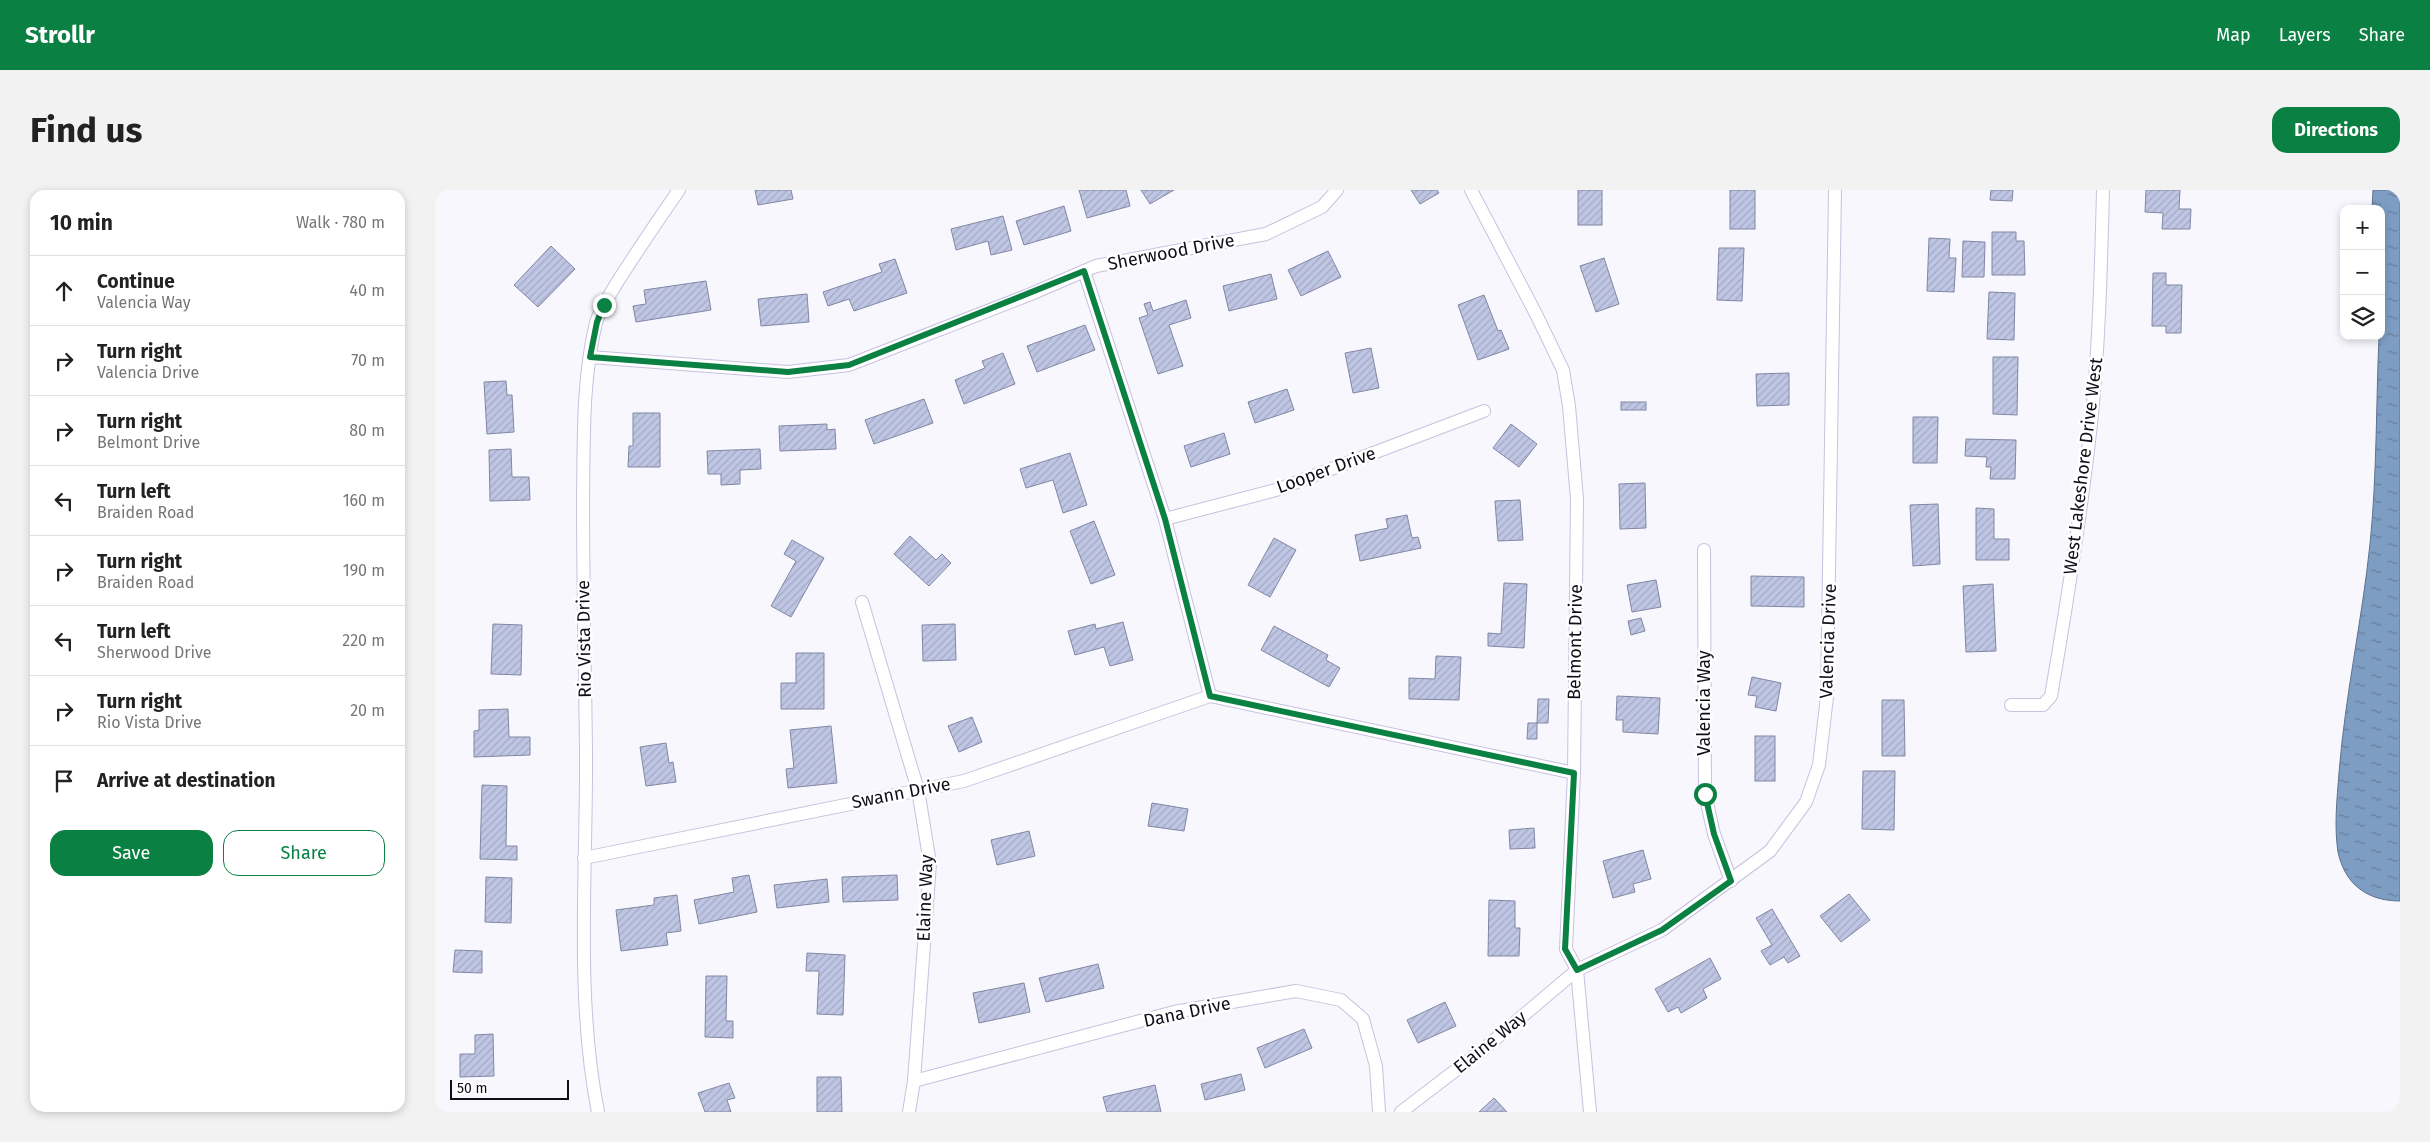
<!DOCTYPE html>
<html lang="en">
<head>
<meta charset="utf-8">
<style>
	:root { --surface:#fff; --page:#f2f2f2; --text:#222; --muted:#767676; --line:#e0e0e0; --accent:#0b8043 }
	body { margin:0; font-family:"Fira Sans",sans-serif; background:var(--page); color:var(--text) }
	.controls { position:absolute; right:15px; top:15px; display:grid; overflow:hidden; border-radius:10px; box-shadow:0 2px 8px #0003 }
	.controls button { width:45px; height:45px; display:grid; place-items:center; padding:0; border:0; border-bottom:1px solid var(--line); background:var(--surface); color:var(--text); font:25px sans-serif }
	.scale { position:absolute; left:15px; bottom:12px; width:119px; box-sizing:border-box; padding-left:5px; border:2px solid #110e18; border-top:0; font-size:14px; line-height:18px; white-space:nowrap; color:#110e18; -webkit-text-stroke:4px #fff; paint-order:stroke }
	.stop { position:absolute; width:15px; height:15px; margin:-11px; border:4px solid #0b8043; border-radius:50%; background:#fff }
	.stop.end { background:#0b8043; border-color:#fff; box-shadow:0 1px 5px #0008 }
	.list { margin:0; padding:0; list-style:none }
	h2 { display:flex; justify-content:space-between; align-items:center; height:65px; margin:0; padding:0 20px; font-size:21px }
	h2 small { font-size:16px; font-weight:400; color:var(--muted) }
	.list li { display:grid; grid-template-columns:32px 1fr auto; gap:15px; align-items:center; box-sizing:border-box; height:70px; padding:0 20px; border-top:1px solid var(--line) }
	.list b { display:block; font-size:19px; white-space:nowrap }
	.list p { margin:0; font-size:16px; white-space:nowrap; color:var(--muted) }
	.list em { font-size:16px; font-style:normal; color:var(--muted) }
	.actions { display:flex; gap:10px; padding:15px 20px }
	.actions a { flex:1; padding:11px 0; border:1px solid var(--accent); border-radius:15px; text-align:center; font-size:18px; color:var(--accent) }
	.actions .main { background:var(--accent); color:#fff }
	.icon { flex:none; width:28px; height:28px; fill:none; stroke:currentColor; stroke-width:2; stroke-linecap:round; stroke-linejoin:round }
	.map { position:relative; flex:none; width:1965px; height:922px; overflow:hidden; border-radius:15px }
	header { display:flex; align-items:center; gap:30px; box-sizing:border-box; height:70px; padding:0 25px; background:var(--accent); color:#fff }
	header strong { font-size:24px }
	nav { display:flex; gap:28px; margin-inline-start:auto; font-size:18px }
	.intro { display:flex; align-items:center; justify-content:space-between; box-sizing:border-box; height:120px; padding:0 30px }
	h1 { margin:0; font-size:35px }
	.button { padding:12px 22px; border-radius:15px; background:var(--accent); color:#fff; font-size:18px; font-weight:700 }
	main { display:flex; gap:30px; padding:0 30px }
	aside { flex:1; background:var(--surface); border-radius:15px; box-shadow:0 2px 8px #0003 }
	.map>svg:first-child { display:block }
	.water { fill:url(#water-ripples); stroke:#5d7290 }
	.building { fill:url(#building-hatch); stroke:#8187a3 }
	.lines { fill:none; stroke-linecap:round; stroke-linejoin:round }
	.minor-casing { stroke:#c8c1df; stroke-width:14 }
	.minor { stroke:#fff; stroke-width:12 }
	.route { stroke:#0b8043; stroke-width:6 }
	.labels { text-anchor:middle; stroke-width:5; stroke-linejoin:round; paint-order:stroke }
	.street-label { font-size:18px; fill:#110e18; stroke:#fff }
</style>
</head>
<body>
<header>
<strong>Strollr</strong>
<nav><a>Map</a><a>Layers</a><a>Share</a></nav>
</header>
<div class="intro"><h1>Find us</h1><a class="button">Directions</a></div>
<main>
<aside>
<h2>10 min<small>Walk · 780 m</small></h2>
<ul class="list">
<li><svg class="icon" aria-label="ahead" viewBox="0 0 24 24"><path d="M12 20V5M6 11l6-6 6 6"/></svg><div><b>Continue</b><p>Valencia Way</p></div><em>40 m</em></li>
<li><svg class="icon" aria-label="right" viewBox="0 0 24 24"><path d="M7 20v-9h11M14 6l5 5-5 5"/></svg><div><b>Turn right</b><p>Valencia Drive</p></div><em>70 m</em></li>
<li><svg class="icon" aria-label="right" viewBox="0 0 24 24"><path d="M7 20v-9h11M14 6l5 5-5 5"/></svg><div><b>Turn right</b><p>Belmont Drive</p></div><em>80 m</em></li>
<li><svg class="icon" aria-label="left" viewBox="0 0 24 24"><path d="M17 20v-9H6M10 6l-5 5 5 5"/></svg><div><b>Turn left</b><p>Braiden Road</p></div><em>160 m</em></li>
<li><svg class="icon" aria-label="right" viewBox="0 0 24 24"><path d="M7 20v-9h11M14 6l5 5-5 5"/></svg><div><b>Turn right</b><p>Braiden Road</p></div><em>190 m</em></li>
<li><svg class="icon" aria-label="left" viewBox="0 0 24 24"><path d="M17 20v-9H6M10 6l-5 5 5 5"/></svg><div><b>Turn left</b><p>Sherwood Drive</p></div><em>220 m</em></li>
<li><svg class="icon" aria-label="right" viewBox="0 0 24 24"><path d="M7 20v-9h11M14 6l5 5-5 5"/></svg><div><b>Turn right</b><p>Rio Vista Drive</p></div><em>20 m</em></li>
<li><svg class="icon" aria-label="arrive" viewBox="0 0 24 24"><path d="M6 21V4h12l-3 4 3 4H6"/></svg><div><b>Arrive at destination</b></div></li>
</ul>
<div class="actions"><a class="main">Save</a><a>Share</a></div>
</aside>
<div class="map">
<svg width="1965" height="922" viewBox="0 0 1965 922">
	<defs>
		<pattern id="water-ripples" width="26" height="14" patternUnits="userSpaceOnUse" patternTransform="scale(1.25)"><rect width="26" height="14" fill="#7e9dc3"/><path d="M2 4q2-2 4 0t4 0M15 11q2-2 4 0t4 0" fill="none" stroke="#667e9d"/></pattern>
		<pattern id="building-hatch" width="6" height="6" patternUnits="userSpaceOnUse" patternTransform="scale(1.25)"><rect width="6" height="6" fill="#bfc6e4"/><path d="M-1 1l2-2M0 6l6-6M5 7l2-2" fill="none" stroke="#a3a9c3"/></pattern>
	</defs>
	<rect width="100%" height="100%" fill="#f8f7fd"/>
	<path class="water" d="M 1938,0 L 1965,0 L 1965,711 C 1933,711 1910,695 1903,662 C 1899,636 1902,609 1904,583 C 1910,506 1927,431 1935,354 C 1942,286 1941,215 1944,146 L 1946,146 L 1946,19 L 1937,19 Z"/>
	<g class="building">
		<path d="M 320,0 L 356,0 L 358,9 L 323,15 Z"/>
		<path d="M 644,0 L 691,0 L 695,16 L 652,28 Z"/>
		<path d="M 706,0 L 739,0 L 715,14 Z"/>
		<path d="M 976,0 L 1002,0 L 1004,3 L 985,14 Z"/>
		<rect x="1143" y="0" width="24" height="35"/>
		<rect x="1295" y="0" width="25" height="39"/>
		<path d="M 1556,0 L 1578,0 L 1577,11 L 1555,10 Z"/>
		<path d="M 1711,0 L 1745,0 L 1744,19 L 1756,19 L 1755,39 L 1727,39 L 1728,23 L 1710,22 Z"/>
		<path d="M 629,16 L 636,41 L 589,55 L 581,31 Z"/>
		<path d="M 568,26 L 577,60 L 556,65 L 553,51 L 521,60 L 516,39 Z"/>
		<path d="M 1557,42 L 1581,42 L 1581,51 L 1589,51 L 1590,85 L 1557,85 Z"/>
		<path d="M 1494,48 L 1515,49 L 1514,68 L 1521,68 L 1519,102 L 1492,101 Z"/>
		<path d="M 1528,51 L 1550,52 L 1549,87 L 1527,87 Z"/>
		<path d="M 116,56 L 140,79 L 103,117 L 79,95 Z"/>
		<path d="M 1284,58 L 1309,58 L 1307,111 L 1282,110 Z"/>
		<path d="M 893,61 L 906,87 L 866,106 L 853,80 Z"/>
		<path d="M 1169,68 L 1184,114 L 1161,122 L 1145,76 Z"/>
		<path d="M 460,69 L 472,103 L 419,121 L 414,109 L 393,116 L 388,102 L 447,82 L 444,74 Z"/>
		<path d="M 1718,83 L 1731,83 L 1731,95 L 1747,95 L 1746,143 L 1731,143 L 1731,136 L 1717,136 Z"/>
		<path d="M 836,84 L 842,109 L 794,121 L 788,96 Z"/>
		<path d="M 271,91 L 276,120 L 201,132 L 198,116 L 211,114 L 209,100 Z"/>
		<path d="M 1554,102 L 1580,103 L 1579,150 L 1552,149 Z"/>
		<path d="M 372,104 L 374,132 L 326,136 L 323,109 Z"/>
		<path d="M 1049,105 L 1063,141 L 1066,140 L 1074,159 L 1043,170 L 1023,115 Z"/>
		<path d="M 751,110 L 756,128 L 734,135 L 748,176 L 723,184 L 704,128 L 713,125 L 709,114 L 715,112 L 718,121 Z"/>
		<path d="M 650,135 L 660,160 L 602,182 L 592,156 Z"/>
		<path d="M 936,158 L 944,198 L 918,203 L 910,163 Z"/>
		<path d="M 568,163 L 580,194 L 529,214 L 520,190 L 550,178 L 547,171 Z"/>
		<path d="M 1558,167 L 1583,167 L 1582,225 L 1558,224 Z"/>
		<path d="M 1354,183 L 1354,215 L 1322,216 L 1321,184 Z"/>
		<path d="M 71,191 L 72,205 L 77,205 L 79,242 L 52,244 L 49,192 Z"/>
		<path d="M 852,199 L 859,220 L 820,233 L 813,212 Z"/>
		<path d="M 489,209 L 498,233 L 439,254 L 430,230 Z"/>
		<rect x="1186" y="212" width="25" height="8"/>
		<path d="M 198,223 L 225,223 L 225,277 L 193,277 L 194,256 L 198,256 Z"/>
		<path d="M 1478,227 L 1503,227 L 1502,273 L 1478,273 Z"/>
		<path d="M 392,234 L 392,240 L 400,239 L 401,259 L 345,261 L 344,236 Z"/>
		<path d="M 1076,234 L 1102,254 L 1084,277 L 1058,258 Z"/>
		<path d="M 789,243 L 795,264 L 756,277 L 749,256 Z"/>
		<path d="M 1531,249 L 1581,250 L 1580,289 L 1555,289 L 1556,277 L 1551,277 L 1552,267 L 1530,266 Z"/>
		<path d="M 76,259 L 77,287 L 94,287 L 95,310 L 55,311 L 54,260 Z"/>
		<path d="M 325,259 L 326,279 L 305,280 L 305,294 L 286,295 L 286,284 L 273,284 L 272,261 Z"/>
		<path d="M 635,263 L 652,315 L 628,323 L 618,290 L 591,298 L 585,279 Z"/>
		<path d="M 1210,293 L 1211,338 L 1185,339 L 1184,294 Z"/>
		<path d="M 1085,310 L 1088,350 L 1063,351 L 1060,311 Z"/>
		<path d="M 1503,314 L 1505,374 L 1478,376 L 1475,315 Z"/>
		<path d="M 1541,318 L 1559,319 L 1559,349 L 1574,349 L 1574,370 L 1541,370 Z"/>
		<path d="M 972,325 L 977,348 L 983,347 L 986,358 L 925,371 L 920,345 L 953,338 L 951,329 Z"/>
		<path d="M 659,331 L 680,385 L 656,394 L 635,341 Z"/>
		<path d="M 475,346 L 501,370 L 507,364 L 516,373 L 494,396 L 459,364 Z"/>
		<path d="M 839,348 L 861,360 L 835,407 L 813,395 Z"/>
		<path d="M 357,350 L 389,368 L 356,427 L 336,416 L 361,371 L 349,364 Z"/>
		<path d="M 1316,386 L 1369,387 L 1369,417 L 1316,416 Z"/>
		<path d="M 1221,390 L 1226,417 L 1197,422 L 1192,395 Z"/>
		<path d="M 1069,393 L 1092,394 L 1089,458 L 1053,456 L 1053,443 L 1066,444 Z"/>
		<path d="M 1558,394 L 1561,461 L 1531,462 L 1528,396 Z"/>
		<path d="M 1206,428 L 1210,441 L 1196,445 L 1193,431 Z"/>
		<path d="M 688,432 L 698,470 L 675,476 L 669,457 L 640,465 L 633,441 L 660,434 L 661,439 Z"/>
		<path d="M 58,434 L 87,435 L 86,485 L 56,484 Z"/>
		<path d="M 520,434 L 521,470 L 488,471 L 487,435 Z"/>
		<path d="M 839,436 L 893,465 L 891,470 L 905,478 L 894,497 L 826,460 Z"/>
		<path d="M 361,463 L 389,463 L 389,519 L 346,519 L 346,493 L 361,493 Z"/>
		<path d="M 1001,466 L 1026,467 L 1024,510 L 974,509 L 974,488 L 1000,489 Z"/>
		<path d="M 1317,487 L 1346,493 L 1341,521 L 1320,517 L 1322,506 L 1313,505 Z"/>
		<path d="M 1182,506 L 1225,508 L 1223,544 L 1188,542 L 1188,530 L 1181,530 Z"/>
		<path d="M 1103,509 L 1114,509 L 1113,533 L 1102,533 Z"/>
		<path d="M 1447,510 L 1469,510 L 1470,566 L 1447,566 Z"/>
		<path d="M 73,519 L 74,547 L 95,547 L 95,565 L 39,567 L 39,541 L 44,540 L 44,520 Z"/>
		<path d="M 537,527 L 547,552 L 524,562 L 513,536 Z"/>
		<path d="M 1093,533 L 1102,533 L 1102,549 L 1092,549 Z"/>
		<path d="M 396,536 L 402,593 L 353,598 L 351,579 L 359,578 L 355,540 Z"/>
		<rect x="1320" y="546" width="20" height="45"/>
		<path d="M 231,553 L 234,573 L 238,572 L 241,592 L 211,596 L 205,557 Z"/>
		<path d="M 1428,581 L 1460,581 L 1459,640 L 1427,639 Z"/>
		<path d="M 47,595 L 72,596 L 71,656 L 82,656 L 82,670 L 45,669 Z"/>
		<path d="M 717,613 L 753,619 L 749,641 L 713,636 Z"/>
		<path d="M 1099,638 L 1100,658 L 1075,659 L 1074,640 Z"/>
		<path d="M 594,641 L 600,666 L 562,675 L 556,650 Z"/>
		<path d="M 1208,660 L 1216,689 L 1198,694 L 1200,702 L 1178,708 L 1168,671 Z"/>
		<path d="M 314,685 L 322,722 L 264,734 L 259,710 L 299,702 L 297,688 Z"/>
		<path d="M 462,685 L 463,710 L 408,712 L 407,687 Z"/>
		<path d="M 51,687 L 77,688 L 76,733 L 50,732 Z"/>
		<path d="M 392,689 L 394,712 L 342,718 L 339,695 Z"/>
		<path d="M 1414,704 L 1435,730 L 1406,752 L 1385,726 Z"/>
		<path d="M 242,705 L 246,741 L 231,743 L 233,755 L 186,761 L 181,720 L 219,715 L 219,708 Z"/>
		<path d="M 1054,710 L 1080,711 L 1080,738 L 1085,738 L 1084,766 L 1053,766 Z"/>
		<path d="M 1337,719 L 1365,766 L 1353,773 L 1349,767 L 1335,775 L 1326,761 L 1337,755 L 1321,728 Z"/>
		<path d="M 20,760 L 47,761 L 47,783 L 18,782 Z"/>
		<path d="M 372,763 L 410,765 L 408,825 L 382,824 L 384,781 L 371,781 Z"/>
		<path d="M 1275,768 L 1286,789 L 1268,799 L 1272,808 L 1246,823 L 1243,817 L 1233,822 L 1220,799 Z"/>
		<path d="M 663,774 L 669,798 L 611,812 L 604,788 Z"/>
		<path d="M 271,786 L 292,786 L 291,831 L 298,831 L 298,848 L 270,847 Z"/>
		<path d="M 589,793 L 595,822 L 544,833 L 538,803 Z"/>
		<path d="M 1010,812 L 1021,836 L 983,853 L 972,830 Z"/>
		<path d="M 869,839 L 877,858 L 830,878 L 822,858 Z"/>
		<path d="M 58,844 L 59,886 L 25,887 L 25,864 L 40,864 L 40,845 Z"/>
		<path d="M 806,884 L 810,900 L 770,910 L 766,894 Z"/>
		<path d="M 382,887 L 406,887 L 407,922 L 382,922 Z"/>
		<path d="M 294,893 L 300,908 L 292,910 L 296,922 L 270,922 L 263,903 Z"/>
		<path d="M 720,895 L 726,922 L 672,922 L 668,907 Z"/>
		<path d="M 1059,908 L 1072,922 L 1044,922 Z"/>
	</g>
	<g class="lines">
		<defs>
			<g id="minor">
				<path d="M 1036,0 L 1102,126 L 1128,180 L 1134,216 L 1142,309 L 1139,583 L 1131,759 L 1142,780 L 1155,922"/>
				<path d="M 649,81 L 730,329 L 775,506 L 1139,583"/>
				<path d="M 155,167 L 353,182 L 414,175 L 596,104 L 661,76 L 831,44 L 887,17 L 902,0"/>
				<path d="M 730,329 L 841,300 L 1049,221"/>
				<path d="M 1269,360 L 1270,604 L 1279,644 L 1296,691"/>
				<path d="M 427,412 L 483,600 L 495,673 L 479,891 L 474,922"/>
				<path d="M 1576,515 L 1608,515 L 1616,506 C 1631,419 1645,331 1655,243 C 1664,162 1666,81 1668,0"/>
				<path d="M 149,668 L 529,591 L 775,506"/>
				<path d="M 479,891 L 739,822 L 861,801 L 906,810 L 928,829 L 941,876 L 944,922"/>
				<path d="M 163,922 C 140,807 152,678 151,561 C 150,477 148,393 148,309 C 149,251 147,190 161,133 C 165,118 175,105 183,91 C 203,60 223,30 244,0"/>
				<path d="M 966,922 L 1051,857 L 1142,780 L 1227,740 L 1335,661 L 1371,612 L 1384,575 L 1392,507 L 1400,0"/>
			</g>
		</defs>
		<use href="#minor" class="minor-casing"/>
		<use href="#minor" class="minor"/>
	</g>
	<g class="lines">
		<path class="route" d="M 169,115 L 162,132 L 155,167 L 353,182 L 414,175 L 649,81 L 730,329 L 775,506 L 1139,583 L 1130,759 L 1142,780 L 1227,740 L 1296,691 L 1279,644 L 1270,604"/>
	</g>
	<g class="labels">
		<g class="street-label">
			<text transform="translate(736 62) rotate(-11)" y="6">Sherwood Drive</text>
			<text transform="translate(1648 276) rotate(-83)" y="6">West Lakeshore Drive West</text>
			<text transform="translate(891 280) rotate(-20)" y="6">Looper Drive</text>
			<text transform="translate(149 449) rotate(-91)" y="6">Rio Vista Drive</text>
			<text transform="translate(1393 451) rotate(-88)" y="6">Valencia Drive</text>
			<text transform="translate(1140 452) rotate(-89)" y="6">Belmont Drive</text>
			<text transform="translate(1269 513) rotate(-90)" y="6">Valencia Way</text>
			<text transform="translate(466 603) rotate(-11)" y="6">Swann Drive</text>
			<text transform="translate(490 708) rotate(-88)" y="6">Elaine Way</text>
			<text transform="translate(752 822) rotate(-12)" y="6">Dana Drive</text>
			<text transform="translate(1055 852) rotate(-39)" y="6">Elaine Way</text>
		</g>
	</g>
</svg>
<div class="controls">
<button>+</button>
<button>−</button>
<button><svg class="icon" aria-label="layers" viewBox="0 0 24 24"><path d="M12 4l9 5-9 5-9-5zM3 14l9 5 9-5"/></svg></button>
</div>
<div class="scale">50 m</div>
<div class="stop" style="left:1270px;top:604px"></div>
<div class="stop end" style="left:169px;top:115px"></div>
</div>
</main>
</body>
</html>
